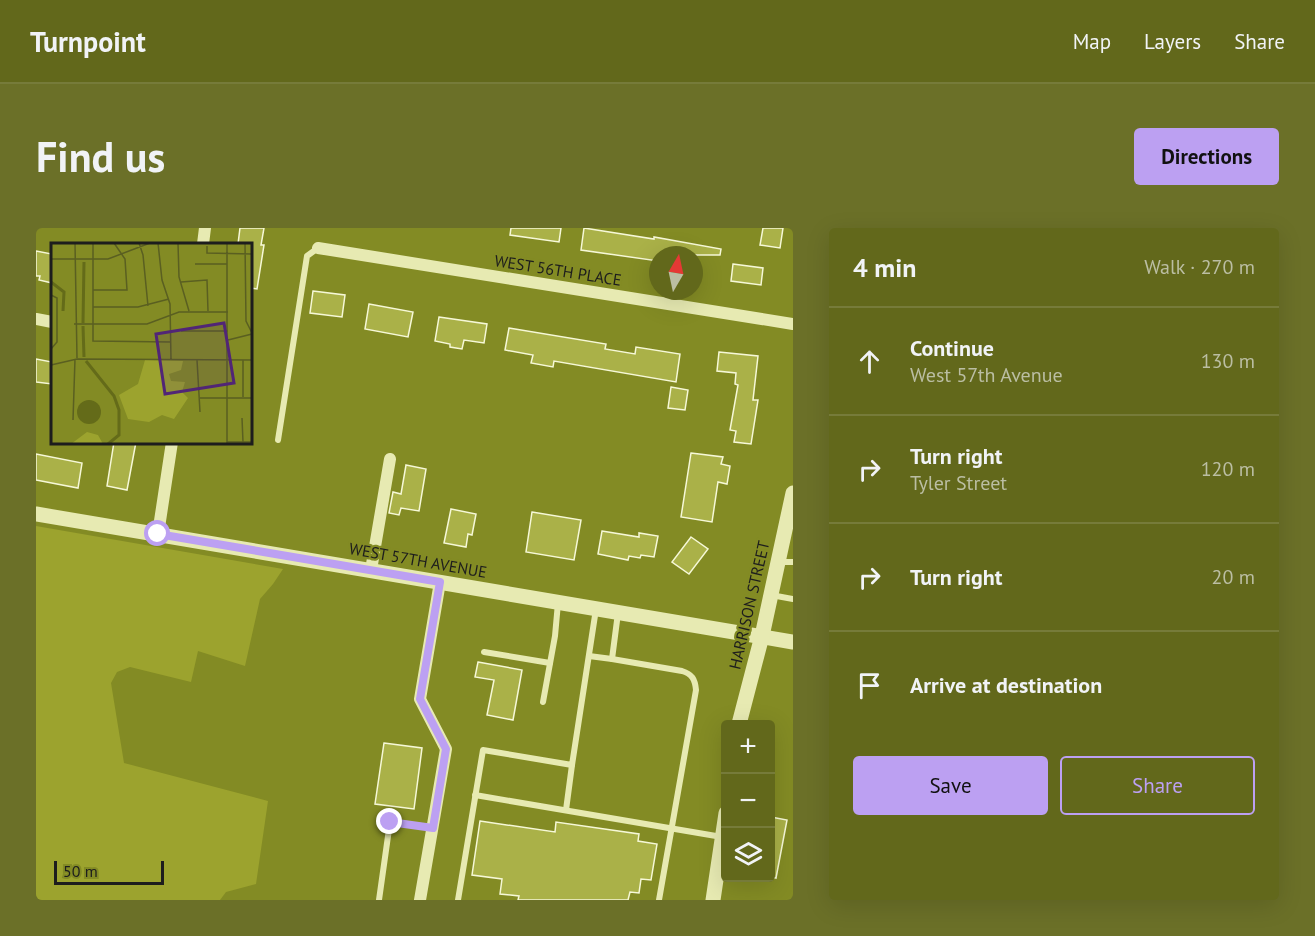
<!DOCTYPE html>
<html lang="en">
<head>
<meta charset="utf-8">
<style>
	:root { --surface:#62681b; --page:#6b7028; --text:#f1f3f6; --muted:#bbbea3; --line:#767b3a; --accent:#bca0f2 }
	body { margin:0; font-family:"PT Sans",sans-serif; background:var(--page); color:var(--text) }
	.controls { position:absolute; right:18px; bottom:18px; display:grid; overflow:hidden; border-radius:6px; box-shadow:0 6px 24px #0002 }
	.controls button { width:54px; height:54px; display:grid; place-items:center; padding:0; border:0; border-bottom:2px solid var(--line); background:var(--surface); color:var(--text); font:30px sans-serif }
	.compass { position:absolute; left:613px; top:18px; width:54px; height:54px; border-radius:50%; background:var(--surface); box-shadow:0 6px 24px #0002; rotate:9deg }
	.scale { position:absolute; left:18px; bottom:15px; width:110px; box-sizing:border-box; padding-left:6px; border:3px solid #1d1d1d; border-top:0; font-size:16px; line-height:21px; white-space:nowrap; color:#1d1d1d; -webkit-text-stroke:4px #838b24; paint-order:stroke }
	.stop { position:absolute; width:18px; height:18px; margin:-14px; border:4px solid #bca0f2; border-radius:50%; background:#fff }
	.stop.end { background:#bca0f2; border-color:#fff; box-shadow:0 2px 6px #0008 }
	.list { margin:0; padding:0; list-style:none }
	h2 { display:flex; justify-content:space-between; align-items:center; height:78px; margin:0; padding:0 24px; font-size:26px }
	h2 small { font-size:20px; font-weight:400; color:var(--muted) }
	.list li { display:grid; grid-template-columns:39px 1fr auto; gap:18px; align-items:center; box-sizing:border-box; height:108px; padding:0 24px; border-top:2px solid var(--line) }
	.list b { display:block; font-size:22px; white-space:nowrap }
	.list p { margin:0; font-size:20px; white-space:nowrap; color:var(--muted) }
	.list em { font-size:20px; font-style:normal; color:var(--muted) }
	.actions { display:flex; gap:12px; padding:18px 24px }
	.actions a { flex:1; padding:14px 0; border:2px solid var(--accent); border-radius:6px; text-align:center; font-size:21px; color:var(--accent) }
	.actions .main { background:var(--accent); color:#111 }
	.icon { flex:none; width:33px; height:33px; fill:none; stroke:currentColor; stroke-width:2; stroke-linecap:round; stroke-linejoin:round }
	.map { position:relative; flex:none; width:757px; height:672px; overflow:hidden; border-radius:6px }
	header { display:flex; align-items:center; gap:36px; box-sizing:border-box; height:84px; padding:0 30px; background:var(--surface); border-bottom:2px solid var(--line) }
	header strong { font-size:28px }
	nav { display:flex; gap:33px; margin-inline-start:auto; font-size:21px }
	.intro { display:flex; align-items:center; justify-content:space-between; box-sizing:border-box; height:144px; padding:0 36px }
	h1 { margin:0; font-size:42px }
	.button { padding:15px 27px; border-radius:6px; background:var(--accent); color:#111; font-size:21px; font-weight:700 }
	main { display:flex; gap:36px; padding:0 36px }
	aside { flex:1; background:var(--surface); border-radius:6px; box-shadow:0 6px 24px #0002 }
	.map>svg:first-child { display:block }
	.green { fill:#9ca32e }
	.building { fill:#aab148; stroke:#f6f8d7; stroke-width:1.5 }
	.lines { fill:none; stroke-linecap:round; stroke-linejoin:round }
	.service { stroke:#e7eab2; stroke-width:6 }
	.minor { stroke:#e7eab2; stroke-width:12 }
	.tertiary { stroke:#e7eab2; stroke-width:15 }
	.route { stroke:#bca0f2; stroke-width:8 }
	.labels { text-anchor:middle; stroke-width:4.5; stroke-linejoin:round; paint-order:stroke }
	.street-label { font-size:16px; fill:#1d1d1d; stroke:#838b24 }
	.inset-river { fill:none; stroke:#646b19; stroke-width:3 }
	.inset-road { fill:none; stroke:#5a5f21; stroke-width:1.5 }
	.view { fill:#512576; fill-opacity:0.15; stroke:#512576; stroke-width:3 }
	.inset-edge { fill:none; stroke:#1d1d1d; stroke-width:3 }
</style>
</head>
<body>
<header>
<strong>Turnpoint</strong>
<nav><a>Map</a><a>Layers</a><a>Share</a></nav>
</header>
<div class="intro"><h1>Find us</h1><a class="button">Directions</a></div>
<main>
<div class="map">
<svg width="757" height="672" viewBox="0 0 757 672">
	<rect width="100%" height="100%" fill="#838b24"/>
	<path class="green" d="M 0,298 L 247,341 L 237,356 L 224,371 L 209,438 L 162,423 L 155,454 L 94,439 L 81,444 L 75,455 L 88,535 L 232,573 L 220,656 L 190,664 L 184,672 L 0,672 Z"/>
	<g class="building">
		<path d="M 204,0 L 228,0 L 225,17 L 228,17 L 221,61 L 214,60 L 214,16 L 202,16 Z"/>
		<path d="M 475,0 L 525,0 L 523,14 L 474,7 Z"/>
		<path d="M 548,0 L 618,11 L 618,9 L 685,21 L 684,27 L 622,27 L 622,33 L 545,22 Z"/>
		<path d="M 727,0 L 747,0 L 744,20 L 724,17 Z"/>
		<path d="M 0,23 L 16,26 L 16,55 L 3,52 L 4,48 L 0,48 Z"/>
		<path d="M 697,36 L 727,40 L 725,57 L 695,53 Z"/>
		<path d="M 277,63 L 309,67 L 306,89 L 274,85 Z"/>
		<path d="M 333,76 L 377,84 L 372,109 L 329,101 Z"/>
		<path d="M 403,89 L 451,96 L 448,115 L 428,112 L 426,121 L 414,119 L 414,116 L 399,113 Z"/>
		<path d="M 473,100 L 570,116 L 569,121 L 599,126 L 600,119 L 644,126 L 640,154 L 518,133 L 517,139 L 495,135 L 497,127 L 469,122 Z"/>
		<path d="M 683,124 L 722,128 L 717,172 L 722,172 L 715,216 L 698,214 L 700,203 L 694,202 L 702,157 L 699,156 L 700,145 L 681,143 Z"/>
		<path d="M 0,131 L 16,134 L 16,156 L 0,154 Z"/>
		<path d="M 635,159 L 652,162 L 649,182 L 632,180 Z"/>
		<path d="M 78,214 L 100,214 L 91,262 L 71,258 Z"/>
		<path d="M 655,225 L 687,229 L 685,236 L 694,238 L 691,256 L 682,254 L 676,294 L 645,289 Z"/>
		<path d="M 0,226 L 46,235 L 42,260 L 0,252 Z"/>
		<path d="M 370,237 L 390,241 L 383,283 L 365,280 L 363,287 L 353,285 L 357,264 L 365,266 Z"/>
		<path d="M 415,281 L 440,286 L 436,307 L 432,306 L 430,319 L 408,315 Z"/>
		<path d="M 496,284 L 545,292 L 538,332 L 490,324 Z"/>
		<path d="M 566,303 L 603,309 L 603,305 L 622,308 L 618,329 L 605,327 L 604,330 L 593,328 L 592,332 L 562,326 Z"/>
		<path d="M 655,309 L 672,321 L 653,346 L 636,334 Z"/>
		<path d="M 442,434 L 486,442 L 477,492 L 451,487 L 458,452 L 439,449 Z"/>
		<path d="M 348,515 L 386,520 L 378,581 L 339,576 Z"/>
		<path d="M 735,589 L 751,592 L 740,650 L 735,649 Z"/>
		<path d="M 444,593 L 519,604 L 520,594 L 603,606 L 602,613 L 621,616 L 615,652 L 605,651 L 603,665 L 594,664 L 592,672 L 482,672 L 483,668 L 464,666 L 466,651 L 436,647 Z"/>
	</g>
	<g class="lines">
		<g class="service">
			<path d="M 242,212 L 271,28 L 282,20"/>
			<path d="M 743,334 L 757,334"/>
			<path d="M 735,367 L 757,371"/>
			<path d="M 582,385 L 576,431 L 646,443 C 656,446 659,451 660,462 L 623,672"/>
			<path d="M 448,424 L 514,435"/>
			<path d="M 553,428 L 576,431"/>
			<path d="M 507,474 L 519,408 L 522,375"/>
			<path d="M 439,567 L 686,609"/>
			<path d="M 530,582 L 536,537"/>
			<path d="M 343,672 L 354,594 L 396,600"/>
			<path d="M 422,672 L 447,522 L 536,537 L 560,381"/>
		</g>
		<g class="minor">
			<path d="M 167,16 L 169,0"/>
			<path d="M 282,20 L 757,96"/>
			<path d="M 0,91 L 16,94"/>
			<path d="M 122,306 L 136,214"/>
			<path d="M 335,342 L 354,231"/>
			<path d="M 384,672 L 410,521 L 384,471 L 404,354"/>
		</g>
		<g class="tertiary">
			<path d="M 0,286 L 757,414"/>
			<path d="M 703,496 L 726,408 L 757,265"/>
			<path d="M 677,672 L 690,585"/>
		</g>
	</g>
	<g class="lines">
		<path class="route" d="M 122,306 L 404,354 L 384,471 L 410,521 L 397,600 L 354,594"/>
	</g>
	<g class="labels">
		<g class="street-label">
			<text transform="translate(522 42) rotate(9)" y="6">WEST 56TH PLACE</text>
			<text transform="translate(382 332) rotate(10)" y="6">WEST 57TH AVENUE</text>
			<text transform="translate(713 377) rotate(-77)" y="6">HARRISON STREET</text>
		</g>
	</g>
	<g transform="translate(15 15)">
		<rect width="201" height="201" fill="#838b24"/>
		<path d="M 94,117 L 132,118 L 130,127 L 118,131 L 120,138 L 134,139 L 131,149 L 137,155 L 123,176 L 111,172 L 98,179 L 77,176 L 68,152 L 87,141 ZM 36,189 L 47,192 L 52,201 L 20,201 Z" fill="#9ca32e"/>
		<path d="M26 169a12 12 0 1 1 24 0a12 12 0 1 1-24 0Z" fill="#646b19"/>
		<path class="inset-river" d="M 0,39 L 13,49 L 12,68M 32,80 L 33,19M 32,83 L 33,114M 35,118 L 63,153 L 68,167 L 68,192 L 57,201"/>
		<path class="inset-road" d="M 24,0 L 26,115M 42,0 L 42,98 L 120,99M 88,0 L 92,12 L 97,63M 107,0 L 111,37 L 119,61 L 120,117M 127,0 L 128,34 L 138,68M 176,0 L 176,201M 194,0 L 195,78 L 201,90M 156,3 L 156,10 L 201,11M 0,16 L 57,16 L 99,0M 144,21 L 176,21M 130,39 L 156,37 L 157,68M 42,47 L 76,47 L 74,16 L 63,0M 0,52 L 6,55 L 6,99 L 0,106M 42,64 L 87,64 L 118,56M 23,81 L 96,81 L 128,69 L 177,69M 130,88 L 177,88M 177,97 L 201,91M 146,117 L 149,169M 0,122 L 26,116 L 201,117M 0,129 L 0,176M 192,154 L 192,117M 149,155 L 201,155M 191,175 L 192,199M 22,177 L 24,116M 176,199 L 201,199"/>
		<path class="view" d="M 173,80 L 183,140 L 114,151 L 105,91 Z"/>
		<rect width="201" height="201" class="inset-edge"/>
	</g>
</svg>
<div class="controls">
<button>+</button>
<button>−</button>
<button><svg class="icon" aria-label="layers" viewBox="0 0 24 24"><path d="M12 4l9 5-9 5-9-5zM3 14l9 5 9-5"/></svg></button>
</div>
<svg class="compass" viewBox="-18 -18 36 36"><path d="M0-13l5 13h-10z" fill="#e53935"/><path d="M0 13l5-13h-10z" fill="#bbbea3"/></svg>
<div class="scale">50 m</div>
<div class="stop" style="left:122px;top:306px"></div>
<div class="stop end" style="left:354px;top:594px"></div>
</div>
<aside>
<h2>4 min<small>Walk · 270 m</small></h2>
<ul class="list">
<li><svg class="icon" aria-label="ahead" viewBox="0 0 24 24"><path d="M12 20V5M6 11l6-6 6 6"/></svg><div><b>Continue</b><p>West 57th Avenue</p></div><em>130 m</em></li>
<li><svg class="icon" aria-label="right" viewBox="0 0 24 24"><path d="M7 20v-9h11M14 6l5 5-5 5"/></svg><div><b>Turn right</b><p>Tyler Street</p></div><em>120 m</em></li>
<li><svg class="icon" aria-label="right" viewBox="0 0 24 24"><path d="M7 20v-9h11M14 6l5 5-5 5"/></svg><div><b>Turn right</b></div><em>20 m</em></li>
<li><svg class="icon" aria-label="arrive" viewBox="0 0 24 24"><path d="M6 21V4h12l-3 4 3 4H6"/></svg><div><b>Arrive at destination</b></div></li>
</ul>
<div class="actions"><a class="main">Save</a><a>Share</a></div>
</aside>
</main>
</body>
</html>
